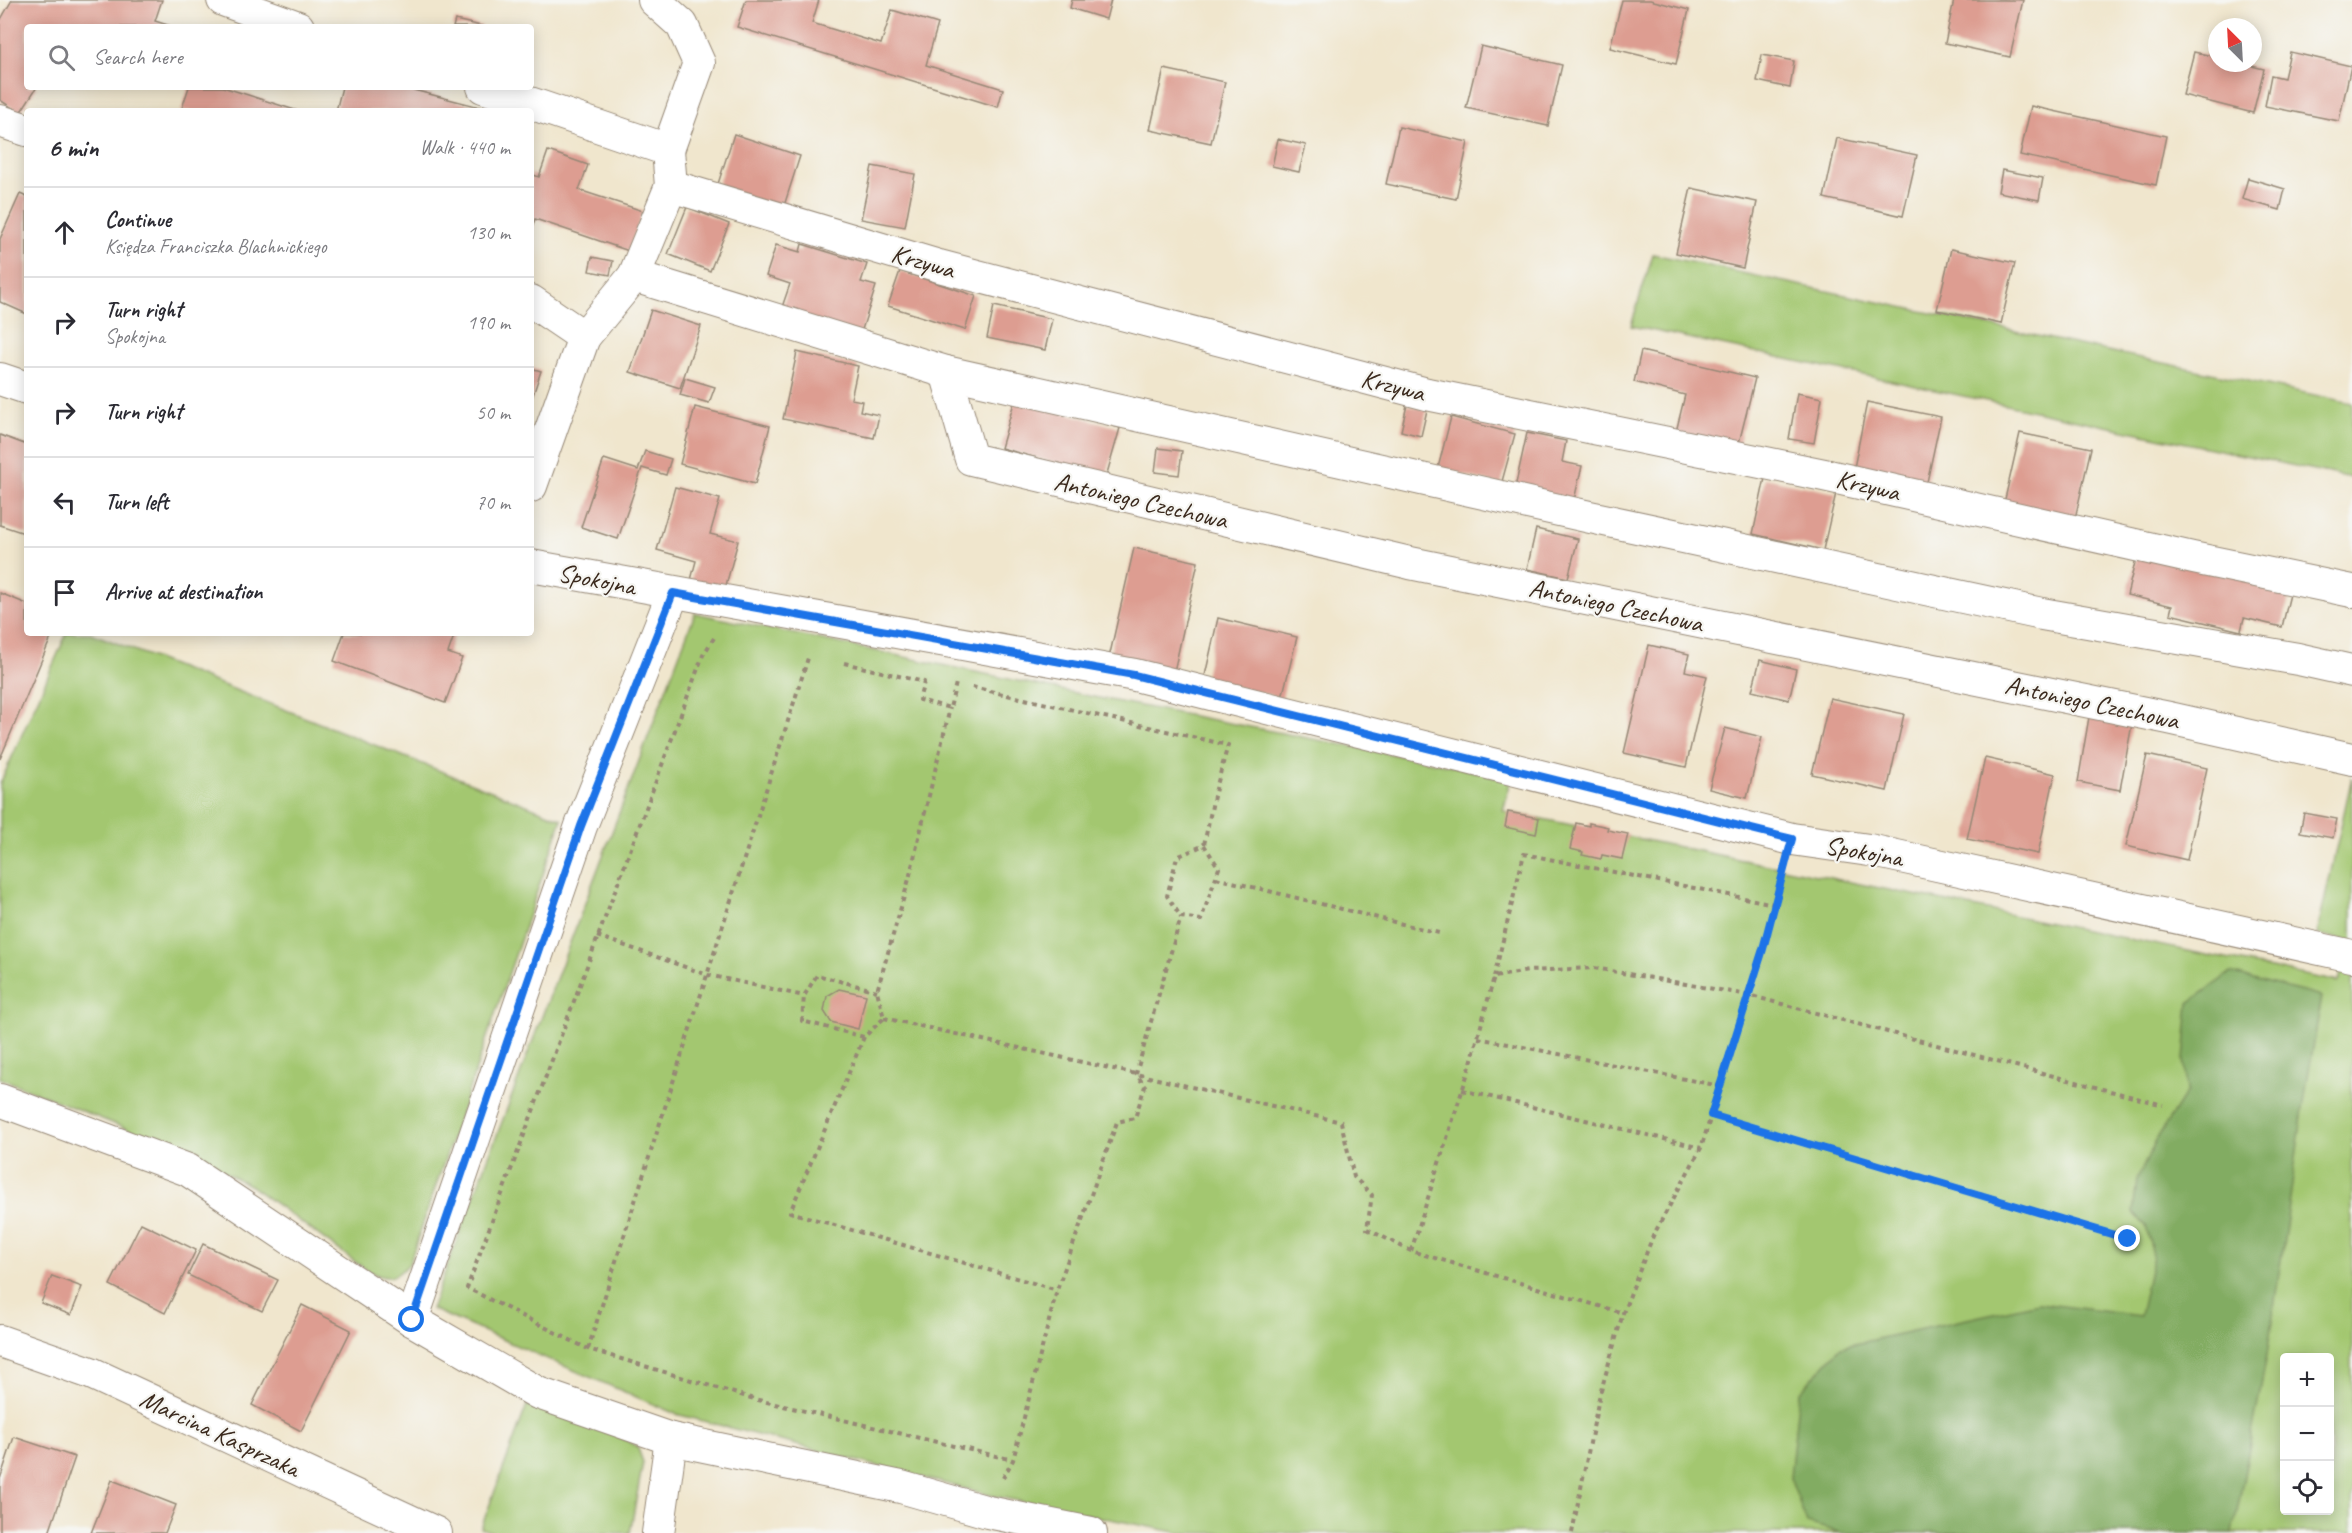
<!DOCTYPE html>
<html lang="en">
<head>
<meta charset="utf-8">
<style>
	:root { --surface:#fff; --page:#f7f7f7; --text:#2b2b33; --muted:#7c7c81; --line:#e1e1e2 }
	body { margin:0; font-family:Caveat,sans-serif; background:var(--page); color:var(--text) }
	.controls { position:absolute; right:18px; bottom:18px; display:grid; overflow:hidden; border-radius:6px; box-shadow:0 3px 15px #0003 }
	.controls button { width:54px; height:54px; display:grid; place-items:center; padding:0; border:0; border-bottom:2px solid var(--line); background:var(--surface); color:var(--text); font:30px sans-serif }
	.compass { position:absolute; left:2208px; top:18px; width:54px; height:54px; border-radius:50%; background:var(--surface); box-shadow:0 3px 15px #0003; rotate:336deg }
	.stop { position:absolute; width:18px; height:18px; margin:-14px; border:4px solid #1a73e8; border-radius:50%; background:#fff }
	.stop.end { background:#1a73e8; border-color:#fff; box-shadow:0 2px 6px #0008 }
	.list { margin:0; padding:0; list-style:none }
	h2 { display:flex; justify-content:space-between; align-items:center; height:78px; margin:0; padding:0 24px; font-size:26px }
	h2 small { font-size:20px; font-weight:400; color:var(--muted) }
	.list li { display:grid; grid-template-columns:39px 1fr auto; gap:18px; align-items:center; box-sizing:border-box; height:90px; padding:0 24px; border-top:2px solid var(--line) }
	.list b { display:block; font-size:22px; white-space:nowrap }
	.list p { margin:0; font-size:20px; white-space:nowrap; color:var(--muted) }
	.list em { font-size:20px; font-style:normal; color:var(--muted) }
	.icon { flex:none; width:33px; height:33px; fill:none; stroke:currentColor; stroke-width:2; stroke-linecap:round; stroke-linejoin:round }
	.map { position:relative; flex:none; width:2352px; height:1533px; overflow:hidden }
	.search { position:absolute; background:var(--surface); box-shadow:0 3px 15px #0003; left:24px; top:24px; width:510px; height:66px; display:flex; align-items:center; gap:15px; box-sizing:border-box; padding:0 21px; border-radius:6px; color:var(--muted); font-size:22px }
	.panel { position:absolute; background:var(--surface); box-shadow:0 3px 15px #0003; left:24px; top:108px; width:510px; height:528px; border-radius:6px }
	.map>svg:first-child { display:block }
	.green { fill:#a3c770; stroke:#6f7847; stroke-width:1.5; fill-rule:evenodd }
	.forest { fill:#82ac62; stroke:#5e6b40; stroke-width:1.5 }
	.building { fill:#dd9d91 }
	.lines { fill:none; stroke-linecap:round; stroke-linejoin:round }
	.street-casing { stroke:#968876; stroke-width:34 }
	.path { stroke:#968876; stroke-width:4; stroke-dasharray:4.5 4.5; stroke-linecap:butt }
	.street { stroke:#fff; stroke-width:32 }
	.route { stroke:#1a73e8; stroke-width:8 }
	.labels { text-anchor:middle; stroke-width:4.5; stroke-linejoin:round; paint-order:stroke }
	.street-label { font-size:26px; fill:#3b2a1e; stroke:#f6f6f2 }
</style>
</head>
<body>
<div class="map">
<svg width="2352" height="1533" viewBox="0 0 2352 1533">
	<rect width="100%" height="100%" fill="#f6f6f2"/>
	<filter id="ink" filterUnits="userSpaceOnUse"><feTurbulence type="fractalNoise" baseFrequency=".0167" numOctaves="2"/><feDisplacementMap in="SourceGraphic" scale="12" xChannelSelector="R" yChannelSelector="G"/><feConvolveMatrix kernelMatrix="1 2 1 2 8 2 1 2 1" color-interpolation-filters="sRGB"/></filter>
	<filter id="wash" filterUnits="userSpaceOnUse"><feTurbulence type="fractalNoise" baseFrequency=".008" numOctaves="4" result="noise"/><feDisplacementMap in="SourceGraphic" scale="24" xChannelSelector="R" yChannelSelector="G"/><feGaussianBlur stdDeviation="1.35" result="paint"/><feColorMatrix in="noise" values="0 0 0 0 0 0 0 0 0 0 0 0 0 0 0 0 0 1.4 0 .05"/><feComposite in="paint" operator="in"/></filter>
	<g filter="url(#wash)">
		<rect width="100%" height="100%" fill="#f0e6cd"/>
		<g class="green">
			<path d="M 1653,254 L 2352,403 L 2352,478 L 1631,326 Z"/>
			<path d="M 695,613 L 1094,697 L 1448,765 L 1511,780 L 1503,811 L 2339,982 L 2345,954 L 2352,956 L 2352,1533 L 1180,1533 L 994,1496 L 676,1414 L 431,1309 ZM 2284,1358 L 2330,1358 L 2330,1510 L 2284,1510 Z"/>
			<path d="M 67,633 L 91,633 L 562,819 L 409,1264 C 394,1279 388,1281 368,1271 L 251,1186 L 194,1156 L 0,1078 L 0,784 Z"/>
			<path d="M 2352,777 L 2352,942 L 2317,934 Z"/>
			<path d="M 527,1405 L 615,1434 L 637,1446 L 643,1462 L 630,1533 L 494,1533 L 481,1528 Z"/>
		</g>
		<path class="forest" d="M 2230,973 L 2322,997 L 2307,1082 L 2267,1355 L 2233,1533 L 1841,1533 L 1807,1523 L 1790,1478 L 1799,1393 L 1841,1347 L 2039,1303 L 2140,1316 L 2153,1256 L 2146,1226 L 2133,1213 L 2137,1180 L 2156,1140 L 2187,1091 L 2184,1060 L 2189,1003 Z"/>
		<g id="blocks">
			<g class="building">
				<path d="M 12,0 L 162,0 L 155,21 L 174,27 L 27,27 L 27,87 L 37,87 L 20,113 L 0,100 L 0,21 Z"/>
				<path d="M 746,0 L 819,0 L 812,23 L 881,44 L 892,10 L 938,24 L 926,65 L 1003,89 L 998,107 L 737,27 Z"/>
				<path d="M 1072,0 L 1111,0 L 1106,19 L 1070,8 Z"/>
				<path d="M 1622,0 L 1650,0 L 1689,10 L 1676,64 L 1610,48 Z"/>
				<path d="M 1954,0 L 2023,0 L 2010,57 L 1945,43 Z"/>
				<path d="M 455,20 L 482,26 L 482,27 L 453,27 Z"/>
				<path d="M 1481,46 L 1562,65 L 1548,126 L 1466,108 Z"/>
				<path d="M 2194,52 L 2217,57 L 2217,63 L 2239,63 L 2264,69 L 2253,113 L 2183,95 Z"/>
				<path d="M 2290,52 L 2351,66 L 2339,121 L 2265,106 L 2271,75 L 2284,78 Z"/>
				<path d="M 1762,55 L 1794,61 L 1790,88 L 1757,81 Z"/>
				<path d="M 1164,69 L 1225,82 L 1211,143 L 1150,130 Z"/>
				<path d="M 189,87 L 223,87 L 298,111 L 181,111 Z"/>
				<path d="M 342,87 L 402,87 L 495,111 L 336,111 Z"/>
				<path d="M 2031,106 L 2166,136 L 2156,185 L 2020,155 Z"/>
				<path d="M 1399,127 L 1468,142 L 1456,199 L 1386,184 Z"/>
				<path d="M 734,134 L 800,156 L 783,209 L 717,187 Z"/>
				<path d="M 1837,138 L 1917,155 L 1903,216 L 1824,198 Z"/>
				<path d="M 1278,139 L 1306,145 L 1299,172 L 1272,166 Z"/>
				<path d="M 548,151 L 588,165 L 579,190 L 643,211 L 629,251 L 535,219 L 531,230 L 531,174 L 539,177 Z"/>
				<path d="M 872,166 L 915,174 L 905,227 L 861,219 Z"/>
				<path d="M 2002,170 L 2043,178 L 2039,200 L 1998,192 Z"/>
				<path d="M 2248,178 L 2285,189 L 2280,210 L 2242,199 Z"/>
				<path d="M 1691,188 L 1757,202 L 1743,268 L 1676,253 Z"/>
				<path d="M 20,194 L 27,197 L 27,314 L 0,302 L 0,239 Z"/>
				<path d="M 687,207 L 729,224 L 710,271 L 668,254 Z"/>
				<path d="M 802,244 L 867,264 L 861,282 L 876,286 L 860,336 L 781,310 L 790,284 L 766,276 L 776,245 L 800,252 Z"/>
				<path d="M 1951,249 L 2015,263 L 2001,324 L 1937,310 Z"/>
				<path d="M 592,257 L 613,261 L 610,275 L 589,271 Z"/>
				<path d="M 900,271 L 976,296 L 965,330 L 888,306 Z"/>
				<path d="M 994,306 L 1052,319 L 1045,350 L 987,338 Z"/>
				<path d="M 651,310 L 701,326 L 680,388 L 630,372 Z"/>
				<path d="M 1641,351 L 1755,378 L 1738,447 L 1676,432 L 1685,395 L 1634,382 Z"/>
				<path d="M 797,352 L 858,366 L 851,399 L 862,401 L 860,411 L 879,415 L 874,438 L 783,419 Z"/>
				<path d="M 531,368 L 541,371 L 531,401 Z"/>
				<path d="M 685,378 L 715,387 L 709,403 L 680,395 Z"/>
				<path d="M 1797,393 L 1822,398 L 1814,443 L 1789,439 Z"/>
				<path d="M 1015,399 L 1120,428 L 1106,477 L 1001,448 Z"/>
				<path d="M 1867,402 L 1941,417 L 1926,487 L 1853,473 Z"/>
				<path d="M 1407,405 L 1427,410 L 1421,436 L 1401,431 Z"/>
				<path d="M 695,407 L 770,426 L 755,484 L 680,464 Z"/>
				<path d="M 1451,417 L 1515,434 L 1501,485 L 1438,468 Z"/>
				<path d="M 1527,433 L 1566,441 L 1562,462 L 1582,466 L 1574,500 L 1515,488 Z"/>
				<path d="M 2020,433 L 2091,448 L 2074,523 L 2003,508 Z"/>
				<path d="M 0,435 L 27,445 L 27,534 L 0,525 Z"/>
				<path d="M 1158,448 L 1182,451 L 1179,475 L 1155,472 Z"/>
				<path d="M 645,451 L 671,459 L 666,475 L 642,468 L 618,539 L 581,527 L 604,459 L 638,470 Z"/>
				<path d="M 1765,478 L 1836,493 L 1823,550 L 1753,534 Z"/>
				<path d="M 675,487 L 720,499 L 710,534 L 738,541 L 725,589 L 691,580 L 696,561 L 657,550 Z"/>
				<path d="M 1536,529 L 1578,539 L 1568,578 L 1527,569 Z"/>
				<path d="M 1134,548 L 1198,562 L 1174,672 L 1109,658 Z"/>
				<path d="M 2138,550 L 2292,586 L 2282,627 L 2244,618 L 2241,631 L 2170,614 L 2172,606 L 2127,595 Z"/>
				<path d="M 0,593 L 27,604 L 27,633 L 53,633 L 0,759 Z"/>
				<path d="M 1218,618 L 1297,637 L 1282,698 L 1204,680 Z"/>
				<path d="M 344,633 L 455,633 L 448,653 L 462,658 L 445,703 L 334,661 Z"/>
				<path d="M 1649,645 L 1689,654 L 1685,671 L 1707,676 L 1686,767 L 1624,753 Z"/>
				<path d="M 1760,660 L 1796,669 L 1789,700 L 1752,691 Z"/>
				<path d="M 1830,698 L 1904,714 L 1887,791 L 1812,774 Z"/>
				<path d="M 2089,717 L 2132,724 L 2120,790 L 2078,782 Z"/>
				<path d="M 1725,728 L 1762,737 L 1747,798 L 1709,789 Z"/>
				<path d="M 2147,755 L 2207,768 L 2187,860 L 2126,846 Z"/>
				<path d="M 1985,758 L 2055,774 L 2038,854 L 1967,839 Z"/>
				<path d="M 1508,812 L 1539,818 L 1536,834 L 1505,827 Z"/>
				<path d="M 2304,813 L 2337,819 L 2333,838 L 2300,832 Z"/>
				<path d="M 1576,823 L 1589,826 L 1589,823 L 1608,827 L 1607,830 L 1628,834 L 1622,859 L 1602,855 L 1601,859 L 1582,855 L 1583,852 L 1570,849 Z"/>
				<path d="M 839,989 L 866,995 L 858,1029 L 831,1022 L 824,1011 L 827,996 Z"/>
				<path d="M 141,1223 L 196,1250 L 165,1313 L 110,1285 Z"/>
				<path d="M 203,1244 L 278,1280 L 262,1311 L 188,1275 Z"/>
				<path d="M 52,1276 L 82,1287 L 71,1315 L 41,1303 Z"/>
				<path d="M 302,1305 L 351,1330 L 301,1431 L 252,1405 Z"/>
				<path d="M 14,1437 L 75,1457 L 49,1533 L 0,1533 L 0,1479 Z"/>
				<path d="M 112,1480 L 176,1505 L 165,1533 L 91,1533 Z"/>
			</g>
		</g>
	</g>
	<g filter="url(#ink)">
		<use href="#blocks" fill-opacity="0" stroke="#968876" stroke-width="1.5"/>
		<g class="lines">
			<defs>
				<g id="street">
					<path d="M 223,0 L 298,27"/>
					<path d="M 654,0 L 682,25 L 699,63 L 668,150"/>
					<path d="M 483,87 L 668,150 L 671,186 L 939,266 L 1427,394 L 1824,475 L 2193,558 L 2352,591"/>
					<path d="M 0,121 L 27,130"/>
					<path d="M 634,276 L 671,186"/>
					<path d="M 531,301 L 584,337 L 634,276 L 946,372 L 1590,517 L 2042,614 L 2298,659 L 2352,671"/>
					<path d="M 946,372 L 971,459 L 1410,563 L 2169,718 L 2352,759"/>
					<path d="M 0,379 L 27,388"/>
					<path d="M 531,486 L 584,337"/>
					<path d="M 531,566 L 1135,675 L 1792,839 L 1869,850 L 2352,956"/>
					<path d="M 0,1100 L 188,1170 L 412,1320 L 538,1393 L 671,1439 L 901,1487 L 988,1512 L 1091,1533"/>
					<path d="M 412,1320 L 581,826 L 673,593"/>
					<path d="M 0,1341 L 91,1373 L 436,1533"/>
					<path d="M 658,1533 L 671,1439"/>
				</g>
			</defs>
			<use href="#street" class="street-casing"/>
			<g class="path">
				<path d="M 714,638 L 703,655 L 467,1288 L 588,1349 L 754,1399 L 1013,1460"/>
				<path d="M 844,663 L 924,682 L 919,700 L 950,708 L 956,683 L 959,684"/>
				<path d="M 972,687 L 1228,745 L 1214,796 L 1204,845"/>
				<path d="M 1204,845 L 1219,868 L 1201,920 L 1181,917 L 1167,896 L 1177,857 Z"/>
				<path d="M 1216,878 L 1443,934"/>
				<path d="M 597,936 L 708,975 L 804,996"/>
				<path d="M 1494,977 L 1524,854 L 1774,904"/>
				<path d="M 877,991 L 817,975 L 804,996 L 802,1021 L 864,1037 L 884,1018 L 877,991 L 909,879 L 950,708"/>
				<path d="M 884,1018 L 1136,1074 L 1341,1122 L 1354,1177 L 1372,1195 L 1367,1229 L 1411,1251 L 1623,1313"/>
				<path d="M 864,1037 L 790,1212 L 1057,1290"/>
				<path d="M 1478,1038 L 1720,1086"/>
				<path d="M 1462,1090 L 1701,1148"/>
				<path d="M 1711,1115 L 2129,1239"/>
				<path d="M 1411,1251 L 1471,1063 L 1494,977 L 1528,971 L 1594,968 L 1748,995 L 2163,1105"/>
				<path d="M 588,1349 L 809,655"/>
				<path d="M 1003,1478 L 1013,1460 L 1057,1290 L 1117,1122 L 1135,1118 L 1145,1086 L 1136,1074 L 1181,917"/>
				<path d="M 1572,1533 L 1599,1398 L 1623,1313 L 1653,1236 L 1701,1148 L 1763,949 L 1783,874"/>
			</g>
			<use href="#street" class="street"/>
		</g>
	</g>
	<g class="lines" filter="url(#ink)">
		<path class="route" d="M 412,1320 L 581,826 L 673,593 L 1134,675 L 1792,839 L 1763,949 L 1711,1115 L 2128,1239"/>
	</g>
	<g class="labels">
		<g class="street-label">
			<text transform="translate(923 261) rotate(16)" y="9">Krzywa</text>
			<text transform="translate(1393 385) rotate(14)" y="9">Krzywa</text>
			<text transform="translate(1868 485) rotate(13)" y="9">Krzywa</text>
			<text transform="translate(1141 500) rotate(13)" y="9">Antoniego Czechowa</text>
			<text transform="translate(597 579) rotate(11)" y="9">Spokojna</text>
			<text transform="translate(1616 605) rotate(12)" y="9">Antoniego Czechowa</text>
			<text transform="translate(2092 702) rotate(12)" y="9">Antoniego Czechowa</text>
			<text transform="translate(1864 851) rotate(10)" y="9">Spokojna</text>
			<text transform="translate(220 1433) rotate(25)" y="9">Marcina Kasprzaka</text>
		</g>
	</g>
</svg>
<div class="controls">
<button>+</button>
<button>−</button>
<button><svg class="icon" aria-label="locate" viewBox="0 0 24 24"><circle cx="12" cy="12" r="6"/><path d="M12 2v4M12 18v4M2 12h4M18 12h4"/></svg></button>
</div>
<svg class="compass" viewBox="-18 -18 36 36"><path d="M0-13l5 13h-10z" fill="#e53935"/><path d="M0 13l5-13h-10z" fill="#7c7c81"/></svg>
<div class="stop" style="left:412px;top:1320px"></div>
<div class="stop end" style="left:2128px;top:1239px"></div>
<div class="search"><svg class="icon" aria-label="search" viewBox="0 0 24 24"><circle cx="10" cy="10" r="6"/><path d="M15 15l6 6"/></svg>Search here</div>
<section class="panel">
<h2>6 min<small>Walk · 440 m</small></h2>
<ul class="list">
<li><svg class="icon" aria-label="ahead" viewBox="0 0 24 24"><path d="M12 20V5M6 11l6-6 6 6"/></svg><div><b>Continue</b><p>Księdza Franciszka Blachnickiego</p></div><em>130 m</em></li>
<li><svg class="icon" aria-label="right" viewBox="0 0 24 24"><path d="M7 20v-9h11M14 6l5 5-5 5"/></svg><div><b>Turn right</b><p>Spokojna</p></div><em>190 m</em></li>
<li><svg class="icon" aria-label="right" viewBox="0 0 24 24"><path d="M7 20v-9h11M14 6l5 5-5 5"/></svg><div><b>Turn right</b></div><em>50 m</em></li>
<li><svg class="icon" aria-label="left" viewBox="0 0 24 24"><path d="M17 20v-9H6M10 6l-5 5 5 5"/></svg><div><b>Turn left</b></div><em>70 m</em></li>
<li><svg class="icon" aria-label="arrive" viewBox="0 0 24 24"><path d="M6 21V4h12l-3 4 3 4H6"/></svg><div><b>Arrive at destination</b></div></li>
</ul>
</section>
</div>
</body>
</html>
